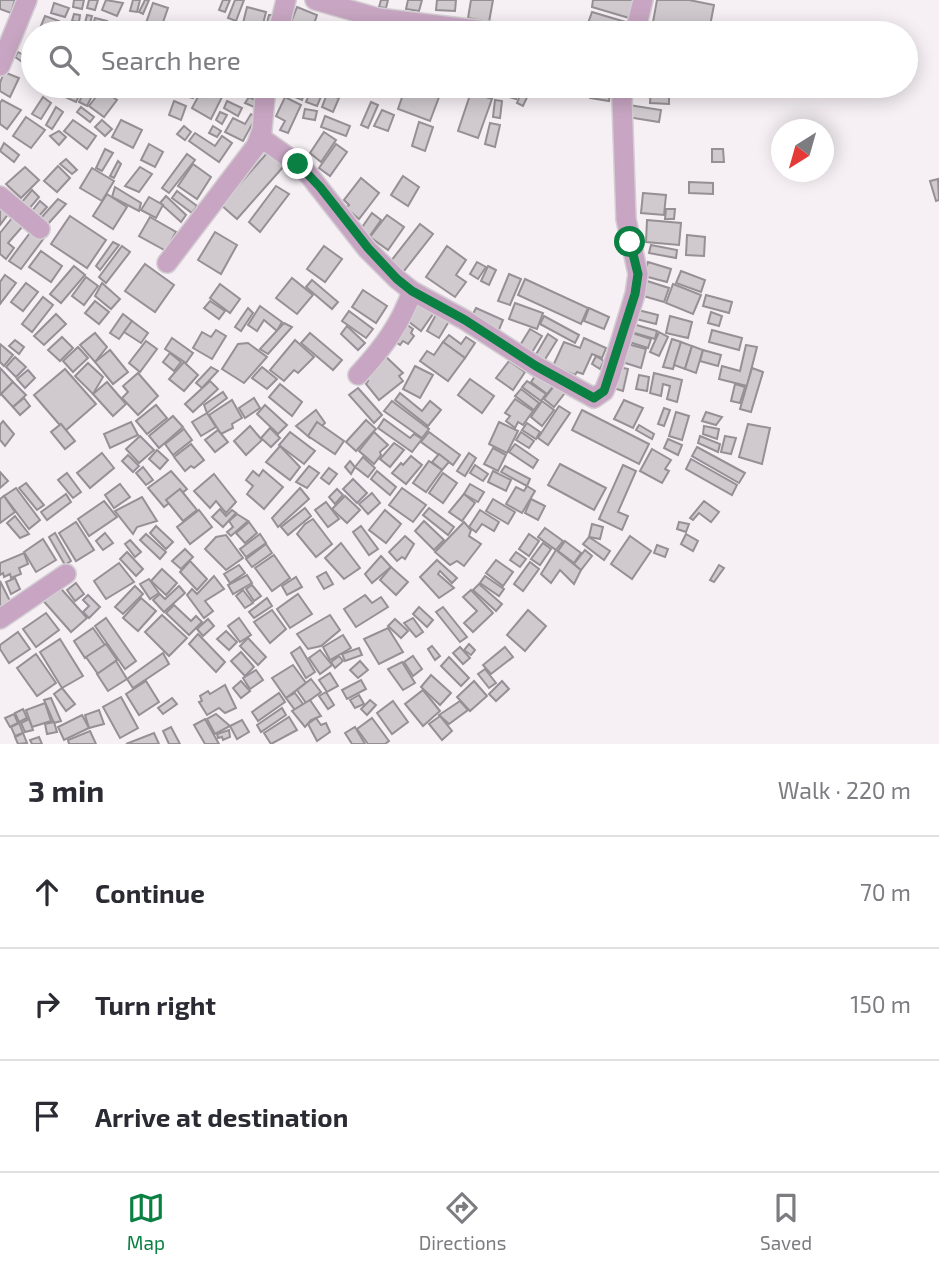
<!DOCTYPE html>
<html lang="en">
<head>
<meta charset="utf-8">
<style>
	:root { --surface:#fff; --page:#f2f2f3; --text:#2b2b33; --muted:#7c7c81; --line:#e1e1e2; --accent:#0b8043 }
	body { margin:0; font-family:"Exo 2",sans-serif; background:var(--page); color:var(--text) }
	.compass { position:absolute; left:771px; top:119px; width:63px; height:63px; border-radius:50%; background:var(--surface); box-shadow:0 4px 18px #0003; rotate:217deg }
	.stop { position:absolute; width:21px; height:21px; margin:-16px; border:5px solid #0b8043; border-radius:50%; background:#fff }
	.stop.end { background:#0b8043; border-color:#fff; box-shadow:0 2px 7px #0008 }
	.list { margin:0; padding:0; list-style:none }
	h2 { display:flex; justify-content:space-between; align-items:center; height:91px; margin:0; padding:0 28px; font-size:30px }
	h2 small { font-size:23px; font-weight:400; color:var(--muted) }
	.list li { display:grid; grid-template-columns:46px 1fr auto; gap:21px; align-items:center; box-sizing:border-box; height:112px; padding:0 28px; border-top:2px solid var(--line) }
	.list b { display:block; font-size:26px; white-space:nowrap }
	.list em { font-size:23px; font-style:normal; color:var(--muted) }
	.icon { flex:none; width:38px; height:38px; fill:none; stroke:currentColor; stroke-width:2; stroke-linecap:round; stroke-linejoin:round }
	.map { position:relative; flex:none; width:939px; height:744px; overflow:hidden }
	.search { position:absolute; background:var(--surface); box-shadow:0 4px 18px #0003; left:21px; right:21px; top:21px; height:77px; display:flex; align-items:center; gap:18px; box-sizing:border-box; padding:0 24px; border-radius:38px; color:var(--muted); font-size:26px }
	.sheet { height:427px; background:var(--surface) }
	nav { display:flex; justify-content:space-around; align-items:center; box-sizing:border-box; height:98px; border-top:2px solid var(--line); background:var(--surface); font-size:19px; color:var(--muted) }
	nav a { display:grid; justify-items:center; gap:4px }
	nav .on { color:var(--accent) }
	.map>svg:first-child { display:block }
	.building { fill:#d0cace; stroke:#969095; stroke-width:2 }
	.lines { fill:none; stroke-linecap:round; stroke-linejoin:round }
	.minor-casing { stroke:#d3ced2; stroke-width:22 }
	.minor { stroke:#c8a6c3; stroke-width:19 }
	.route { stroke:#0b8043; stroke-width:9 }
</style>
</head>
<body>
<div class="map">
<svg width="939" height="744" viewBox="0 0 939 744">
	<rect width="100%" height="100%" fill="#f6f0f5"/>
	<g class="building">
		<path d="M 0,0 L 15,0 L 11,13 L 0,9 Z"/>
		<path d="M 74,0 L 84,0 L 82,9 L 73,7 Z"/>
		<path d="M 89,0 L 98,0 L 95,10 L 87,8 Z"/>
		<path d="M 106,0 L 123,3 L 117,16 L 102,10 Z"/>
		<path d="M 133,0 L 140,0 L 137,12 L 130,11 Z"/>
		<path d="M 145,0 L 149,0 L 143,14 L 139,12 Z"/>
		<path d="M 223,0 L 230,0 L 225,12 L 219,10 Z"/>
		<path d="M 235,0 L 244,0 L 236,21 L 228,18 Z"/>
		<path d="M 381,0 L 388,0 L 386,8 L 379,7 Z"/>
		<path d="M 408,0 L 422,0 L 419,11 L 406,9 Z"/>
		<path d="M 437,0 L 456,0 L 455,11 L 436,10 Z"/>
		<path d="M 471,0 L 493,0 L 489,22 L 468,18 Z"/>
		<path d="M 593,0 L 634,0 L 629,18 L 592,7 Z"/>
		<path d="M 657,0 L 689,0 L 714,5 L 709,31 L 695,28 L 694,33 L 651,33 Z"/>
		<path d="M 54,3 L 69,8 L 65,17 L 51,13 Z"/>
		<path d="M 153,3 L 168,8 L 161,28 L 146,23 Z"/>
		<path d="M 247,7 L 266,12 L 261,32 L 242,27 Z"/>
		<path d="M 297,7 L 317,15 L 311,33 L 287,33 Z"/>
		<path d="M 592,12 L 629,23 L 626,33 L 599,33 L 586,29 Z"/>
		<path d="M 74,14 L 80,15 L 79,22 L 72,21 Z"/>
		<path d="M 87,15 L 92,16 L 89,28 L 84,27 Z"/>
		<path d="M 269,15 L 275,15 L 270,33 L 264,33 Z"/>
		<path d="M 45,16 L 59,21 L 54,33 L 38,33 Z"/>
		<path d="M 95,18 L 107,21 L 103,33 L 91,31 Z"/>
		<path d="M 202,23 L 212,24 L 208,33 L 200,33 Z"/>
		<path d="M 67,25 L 80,29 L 79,33 L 65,32 Z"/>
		<path d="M 18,52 L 27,57 L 24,63 L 15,57 Z"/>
		<path d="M 32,59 L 33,59 L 33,78 L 26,75 Z"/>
		<path d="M 4,72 L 19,78 L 10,97 L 0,91 L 0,83 Z"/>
		<path d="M 67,86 L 84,86 L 76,102 L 63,96 Z"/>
		<path d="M 87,86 L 97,86 L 87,106 L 79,102 Z"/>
		<path d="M 133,86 L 156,86 L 151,95 Z"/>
		<path d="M 180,86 L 188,86 L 184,97 L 177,94 Z"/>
		<path d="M 193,86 L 198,86 L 193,98 L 189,97 Z"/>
		<path d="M 223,86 L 233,86 L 229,95 L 220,92 Z"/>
		<path d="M 273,86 L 289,86 L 286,93 L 272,88 Z"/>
		<path d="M 294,86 L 307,86 L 302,100 L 290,95 Z"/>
		<path d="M 339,86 L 353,88 L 349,97 L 337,91 Z"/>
		<path d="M 406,86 L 439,97 L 430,121 L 398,109 Z"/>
		<path d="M 493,86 L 519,88 L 516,99 L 491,92 Z"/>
		<path d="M 592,86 L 611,86 L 609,101 L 590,98 Z"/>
		<path d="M 651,86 L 669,86 L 669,104 L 650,103 Z"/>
		<path d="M 312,88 L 323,92 L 317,106 L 306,102 Z"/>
		<path d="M 523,88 L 530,91 L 523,106 L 517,103 Z"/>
		<path d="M 102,89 L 117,100 L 104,117 L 89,106 Z"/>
		<path d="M 210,90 L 222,97 L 211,119 L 192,108 L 200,93 L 206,97 Z"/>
		<path d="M 471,92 L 492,99 L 478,138 L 458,131 Z"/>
		<path d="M 327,94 L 339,98 L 333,112 L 322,107 Z"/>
		<path d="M 43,97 L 51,103 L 41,119 L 32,114 Z"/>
		<path d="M 249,97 L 257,101 L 254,107 L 245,103 Z"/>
		<path d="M 285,97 L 301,105 L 288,133 L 280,130 L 285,121 L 276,116 Z"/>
		<path d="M 2,100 L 21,110 L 7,129 L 0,124 L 0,103 Z"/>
		<path d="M 495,100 L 502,101 L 500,118 L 493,117 Z"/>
		<path d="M 174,101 L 186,106 L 181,120 L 169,115 Z"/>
		<path d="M 227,101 L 242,108 L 238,116 L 224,108 Z"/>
		<path d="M 371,102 L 378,105 L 368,128 L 361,125 Z"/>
		<path d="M 629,105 L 661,110 L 659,122 L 627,117 Z"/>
		<path d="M 56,107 L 63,112 L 52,129 L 46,125 Z"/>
		<path d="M 81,107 L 94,117 L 90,122 L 77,112 Z"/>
		<path d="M 305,109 L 317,111 L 315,120 L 303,118 Z"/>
		<path d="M 382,110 L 394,115 L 388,131 L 374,126 Z"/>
		<path d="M 220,112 L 227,115 L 222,124 L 216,120 Z"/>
		<path d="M 251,114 L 256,117 L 243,141 L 225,132 L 233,118 L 245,124 Z"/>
		<path d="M 325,116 L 350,126 L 346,136 L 321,127 Z"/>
		<path d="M 26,117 L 45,130 L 31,148 L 13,136 Z"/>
		<path d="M 73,120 L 96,136 L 87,149 L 64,131 Z"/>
		<path d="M 102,120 L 112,129 L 105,136 L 95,127 Z"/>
		<path d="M 121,120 L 142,130 L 133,148 L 112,137 Z"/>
		<path d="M 419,122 L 433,127 L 425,151 L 412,146 Z"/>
		<path d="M 490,123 L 500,125 L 495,147 L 485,144 Z"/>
		<path d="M 184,126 L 191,132 L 185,140 L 177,134 Z"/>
		<path d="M 213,126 L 221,131 L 217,137 L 209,133 Z"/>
		<path d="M 59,131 L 66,137 L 59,145 L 50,136 Z"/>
		<path d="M 324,132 L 336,140 L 321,162 L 310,153 Z"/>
		<path d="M 195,133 L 215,146 L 222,136 L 232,143 L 219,162 L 189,141 Z"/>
		<path d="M 4,143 L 19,155 L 14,162 L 0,151 Z"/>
		<path d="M 149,144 L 163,152 L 155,167 L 141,160 Z"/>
		<path d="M 336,144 L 347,152 L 330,176 L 319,168 Z"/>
		<path d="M 105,149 L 113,153 L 102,171 L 96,168 Z"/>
		<path d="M 712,149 L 723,149 L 724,162 L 712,162 Z"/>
		<path d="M 268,152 L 284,166 L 237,219 L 221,205 Z"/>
		<path d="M 187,154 L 195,160 L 169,193 L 162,188 Z"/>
		<path d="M 66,159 L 77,170 L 72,174 L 60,164 Z"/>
		<path d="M 118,161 L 121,164 L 114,178 L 110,176 Z"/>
		<path d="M 193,164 L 211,177 L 197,199 L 178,186 Z"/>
		<path d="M 58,166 L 70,178 L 57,192 L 44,181 Z"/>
		<path d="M 25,167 L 39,180 L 21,198 L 6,184 Z"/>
		<path d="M 140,167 L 152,174 L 139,192 L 125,186 Z"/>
		<path d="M 92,168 L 114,181 L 102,201 L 80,188 Z"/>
		<path d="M 403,176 L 419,187 L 408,206 L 391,195 Z"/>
		<path d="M 361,178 L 379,193 L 359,219 L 346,208 L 349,205 L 344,200 Z"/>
		<path d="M 938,179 L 939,200 L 936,201 L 930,181 Z"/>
		<path d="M 689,182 L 713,183 L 713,194 L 689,193 Z"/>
		<path d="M 276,186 L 289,194 L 260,232 L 249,222 Z"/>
		<path d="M 115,187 L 141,203 L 139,211 L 112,197 Z"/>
		<path d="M 32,190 L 39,197 L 29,209 L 21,203 Z"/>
		<path d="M 177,191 L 197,206 L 192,213 L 172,198 Z"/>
		<path d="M 643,193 L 666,195 L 664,215 L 641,213 Z"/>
		<path d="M 107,194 L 127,207 L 113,229 L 93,216 Z"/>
		<path d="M 166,196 L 186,215 L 181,222 L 160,203 Z"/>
		<path d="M 149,197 L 163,205 L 156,218 L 141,210 Z"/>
		<path d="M 58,199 L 66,204 L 47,225 L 40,219 Z"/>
		<path d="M 40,201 L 47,207 L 39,216 L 32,211 Z"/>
		<path d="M 0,207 L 9,213 L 0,225 Z"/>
		<path d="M 666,209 L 675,209 L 674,219 L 665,219 Z"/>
		<path d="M 372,213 L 381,220 L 367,240 L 358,233 Z"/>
		<path d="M 387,215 L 404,227 L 388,250 L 370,237 Z"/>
		<path d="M 70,216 L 106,240 L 87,268 L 51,244 Z"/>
		<path d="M 150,217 L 176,232 L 166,251 L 139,236 Z"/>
		<path d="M 12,218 L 23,226 L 8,243 L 14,248 L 6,259 L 0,254 L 0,233 Z"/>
		<path d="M 647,220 L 681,223 L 679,245 L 646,242 Z"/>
		<path d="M 420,224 L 433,234 L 400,276 L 387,266 Z"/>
		<path d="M 32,230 L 44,238 L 21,269 L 9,261 Z"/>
		<path d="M 215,232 L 237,245 L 221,274 L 198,260 Z"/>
		<path d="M 687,235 L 705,237 L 704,256 L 686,255 Z"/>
		<path d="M 113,242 L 119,245 L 100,270 L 96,266 Z"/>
		<path d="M 651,245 L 677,250 L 676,258 L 649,253 Z"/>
		<path d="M 122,246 L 130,252 L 106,283 L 99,277 Z"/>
		<path d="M 324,246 L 342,259 L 325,282 L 307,269 Z"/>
		<path d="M 447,246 L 466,260 L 456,275 L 466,282 L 455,297 L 426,277 Z"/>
		<path d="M 41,251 L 62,266 L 51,282 L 29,267 Z"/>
		<path d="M 477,262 L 486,267 L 478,279 L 470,274 Z"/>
		<path d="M 648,262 L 671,269 L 667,282 L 644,276 Z"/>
		<path d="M 145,264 L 174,285 L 155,312 L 125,291 Z"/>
		<path d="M 74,266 L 85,275 L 61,303 L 50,294 Z"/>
		<path d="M 488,266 L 496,270 L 489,285 L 481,281 Z"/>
		<path d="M 681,271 L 705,280 L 701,292 L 676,283 Z"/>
		<path d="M 509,274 L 521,279 L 510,305 L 498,301 Z"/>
		<path d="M 5,275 L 16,283 L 0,304 L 0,282 Z"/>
		<path d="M 86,277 L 98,286 L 84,305 L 72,296 Z"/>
		<path d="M 292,278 L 313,295 L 297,314 L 276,298 Z"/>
		<path d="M 525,279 L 588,308 L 581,324 L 518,295 Z"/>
		<path d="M 312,280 L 338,302 L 332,309 L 306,287 Z"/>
		<path d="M 644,280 L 669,288 L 664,302 L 640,295 Z"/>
		<path d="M 26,283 L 38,292 L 23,311 L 11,302 Z"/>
		<path d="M 102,283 L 120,299 L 111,309 L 95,296 Z"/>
		<path d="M 220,284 L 240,299 L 230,313 L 210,298 Z"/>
		<path d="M 673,284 L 701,295 L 693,314 L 666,303 Z"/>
		<path d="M 363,290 L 387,306 L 376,323 L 352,307 Z"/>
		<path d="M 706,295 L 732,302 L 729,313 L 703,306 Z"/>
		<path d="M 43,297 L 53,305 L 32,332 L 22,324 Z"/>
		<path d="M 421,297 L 426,309 L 433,314 L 421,331 L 396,312 Z"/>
		<path d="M 95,301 L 109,312 L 99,324 L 85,313 Z"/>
		<path d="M 210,301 L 225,311 L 219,319 L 204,308 Z"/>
		<path d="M 515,303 L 543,313 L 537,329 L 509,319 Z"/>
		<path d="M 260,306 L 282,322 L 277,331 L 264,320 L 257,331 L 248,325 Z"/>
		<path d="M 248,308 L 253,313 L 241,331 L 235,327 Z"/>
		<path d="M 476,308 L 503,320 L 498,332 L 470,320 Z"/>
		<path d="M 589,308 L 609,317 L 604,329 L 584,321 Z"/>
		<path d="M 638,310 L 658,315 L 656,324 L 636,319 Z"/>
		<path d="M 349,311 L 373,329 L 366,338 L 342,321 Z"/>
		<path d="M 438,311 L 451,318 L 439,338 L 427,331 Z"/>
		<path d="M 711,312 L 722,316 L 719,326 L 708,323 Z"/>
		<path d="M 56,314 L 66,324 L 44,345 L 34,336 Z"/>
		<path d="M 123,314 L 132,321 L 119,339 L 110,333 Z"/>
		<path d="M 544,316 L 579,335 L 575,343 L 540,324 Z"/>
		<path d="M 670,316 L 692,322 L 688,338 L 666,333 Z"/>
		<path d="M 132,321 L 148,333 L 141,343 L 124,332 Z"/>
		<path d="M 402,321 L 413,329 L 411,333 L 414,336 L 408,344 L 403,341 L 400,345 L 390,338 Z"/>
		<path d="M 284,323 L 292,327 L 268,354 L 260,349 Z"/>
		<path d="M 633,324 L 657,331 L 655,339 L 631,332 Z"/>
		<path d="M 347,326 L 365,343 L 358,350 L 341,334 Z"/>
		<path d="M 530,329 L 542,336 L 531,354 L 519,347 Z"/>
		<path d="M 216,330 L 226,336 L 212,359 L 193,348 L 202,332 L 211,337 Z"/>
		<path d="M 712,330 L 742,338 L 739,350 L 709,342 Z"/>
		<path d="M 629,332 L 651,339 L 648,348 L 626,341 Z"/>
		<path d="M 659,332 L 668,337 L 659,356 L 650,352 Z"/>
		<path d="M 95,333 L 107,347 L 95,362 L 80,345 Z"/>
		<path d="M 310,333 L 342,360 L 333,370 L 301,343 Z"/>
		<path d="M 548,334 L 557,340 L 544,361 L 535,356 Z"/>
		<path d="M 449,335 L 461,344 L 466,337 L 475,343 L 465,358 L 443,342 Z"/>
		<path d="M 62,337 L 73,348 L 60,361 L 48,350 Z"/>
		<path d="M 172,338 L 193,353 L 186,363 L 165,349 Z"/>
		<path d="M 584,338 L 606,348 L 602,358 L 592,354 L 583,374 L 577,372 L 575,375 L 553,366 L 564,342 L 580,348 Z"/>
		<path d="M 672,339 L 681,342 L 673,369 L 663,367 Z"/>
		<path d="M 15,340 L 24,347 L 19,354 L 9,346 Z"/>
		<path d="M 295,340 L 314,357 L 298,373 L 294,370 L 284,381 L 270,370 Z"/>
		<path d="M 146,341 L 157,349 L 140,372 L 129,363 Z"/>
		<path d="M 443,342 L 465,358 L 448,381 L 420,361 L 427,351 L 434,355 Z"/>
		<path d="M 681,342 L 692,346 L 685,369 L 674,365 Z"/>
		<path d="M 248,343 L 267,357 L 244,383 L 222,369 L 238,344 Z"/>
		<path d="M 624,343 L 646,349 L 641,368 L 619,361 Z"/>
		<path d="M 0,344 L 13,355 L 4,366 L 0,362 Z"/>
		<path d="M 746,345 L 757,347 L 747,386 L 719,379 L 722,366 L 740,371 Z"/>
		<path d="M 692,346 L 703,350 L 696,373 L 685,369 Z"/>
		<path d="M 78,347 L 88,358 L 73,372 L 63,361 Z"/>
		<path d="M 110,350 L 128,372 L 113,384 L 95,362 Z"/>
		<path d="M 703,350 L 721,355 L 718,366 L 700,361 Z"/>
		<path d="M 170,353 L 181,362 L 174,371 L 163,362 Z"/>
		<path d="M 382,353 L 403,373 L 399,376 L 403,381 L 379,400 L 366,384 L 368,381 L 360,373 Z"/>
		<path d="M 596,356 L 604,361 L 600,369 L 592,364 Z"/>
		<path d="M 15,357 L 26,367 L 16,377 L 6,367 Z"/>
		<path d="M 509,361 L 525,372 L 513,390 L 496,378 Z"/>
		<path d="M 184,362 L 198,375 L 184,391 L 169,379 Z"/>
		<path d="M 88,363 L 103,377 L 93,394 L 75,376 Z"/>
		<path d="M 415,366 L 433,375 L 420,398 L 403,389 Z"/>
		<path d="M 615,366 L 628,369 L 623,391 L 610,387 Z"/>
		<path d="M 211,367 L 218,371 L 202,388 L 196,383 Z"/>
		<path d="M 262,367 L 277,379 L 267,389 L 252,378 Z"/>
		<path d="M 0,368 L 13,382 L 0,395 Z"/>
		<path d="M 752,368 L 763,372 L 751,412 L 740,409 Z"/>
		<path d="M 65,369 L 96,404 L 65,431 L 34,395 Z"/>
		<path d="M 28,370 L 35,378 L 25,388 L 17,379 Z"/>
		<path d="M 538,372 L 555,384 L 547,394 L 531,382 Z"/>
		<path d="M 138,373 L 158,396 L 138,415 L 122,398 L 128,392 L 123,386 Z"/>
		<path d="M 654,373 L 682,380 L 677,402 L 667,399 L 670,386 L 663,384 L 661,396 L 650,393 Z"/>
		<path d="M 639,375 L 649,377 L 647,391 L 636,389 Z"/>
		<path d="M 470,379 L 494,396 L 482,413 L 458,395 Z"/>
		<path d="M 210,381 L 218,389 L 193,412 L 185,404 Z"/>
		<path d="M 527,381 L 546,394 L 541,401 L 522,387 Z"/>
		<path d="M 558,381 L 568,389 L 554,407 L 544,399 Z"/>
		<path d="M 13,382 L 26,395 L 13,407 L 1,394 Z"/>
		<path d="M 107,382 L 126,404 L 113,416 L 93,394 Z"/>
		<path d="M 280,384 L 302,402 L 292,416 L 269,397 Z"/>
		<path d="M 735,384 L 745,387 L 740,403 L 731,401 Z"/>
		<path d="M 358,388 L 382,415 L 374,423 L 349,395 Z"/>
		<path d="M 521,389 L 539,403 L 534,410 L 515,396 Z"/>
		<path d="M 223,392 L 227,398 L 207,413 L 204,405 Z"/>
		<path d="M 400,393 L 422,411 L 430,401 L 441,410 L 428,426 L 395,400 Z"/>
		<path d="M 24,398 L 30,406 L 20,415 L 13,407 Z"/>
		<path d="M 254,398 L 260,408 L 245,418 L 239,408 Z"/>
		<path d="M 515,399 L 533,411 L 523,425 L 518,422 L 515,428 L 506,421 L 510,416 L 505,413 Z"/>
		<path d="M 232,400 L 242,418 L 232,424 L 233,428 L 221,434 L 209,415 Z"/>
		<path d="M 624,400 L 643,408 L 633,428 L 614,419 Z"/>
		<path d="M 392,401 L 429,429 L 422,438 L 384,411 Z"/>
		<path d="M 542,401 L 554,410 L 542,426 L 531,417 Z"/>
		<path d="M 156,405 L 167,418 L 147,434 L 136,421 Z"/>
		<path d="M 265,405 L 287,425 L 278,434 L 257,414 Z"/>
		<path d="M 559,406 L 570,413 L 548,445 L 538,438 Z"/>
		<path d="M 664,408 L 670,410 L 664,426 L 658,424 Z"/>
		<path d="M 316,410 L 325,423 L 310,438 L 296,426 Z"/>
		<path d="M 582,410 L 649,444 L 639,464 L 572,430 Z"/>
		<path d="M 676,412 L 689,416 L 682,440 L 669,436 Z"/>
		<path d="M 706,412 L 722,417 L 716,425 L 702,421 Z"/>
		<path d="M 207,413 L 216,427 L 201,436 L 192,422 Z"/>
		<path d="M 173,416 L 183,427 L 159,448 L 149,436 Z"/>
		<path d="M 384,419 L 410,438 L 414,434 L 422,439 L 412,452 L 378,428 Z"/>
		<path d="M 366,420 L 376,429 L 356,451 L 346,442 Z"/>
		<path d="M 3,421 L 14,434 L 5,446 L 0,440 L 0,425 Z"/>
		<path d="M 131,422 L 138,435 L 110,448 L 104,434 Z"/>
		<path d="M 317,422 L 344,441 L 335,454 L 308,436 Z"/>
		<path d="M 499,422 L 518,431 L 507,453 L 489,444 Z"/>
		<path d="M 527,423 L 540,432 L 536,439 L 522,430 Z"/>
		<path d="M 61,424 L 75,441 L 65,449 L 51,432 Z"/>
		<path d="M 748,424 L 770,428 L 762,464 L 739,457 Z"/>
		<path d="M 639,425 L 654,434 L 652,439 L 636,430 Z"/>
		<path d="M 250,426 L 262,440 L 246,455 L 234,441 Z"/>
		<path d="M 704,426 L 719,429 L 717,439 L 703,434 Z"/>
		<path d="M 270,428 L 280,438 L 271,447 L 261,438 Z"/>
		<path d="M 184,429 L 192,440 L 173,455 L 165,444 Z"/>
		<path d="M 218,430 L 228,442 L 215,452 L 205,440 Z"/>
		<path d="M 290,432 L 315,451 L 304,464 L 279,445 Z"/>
		<path d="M 374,432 L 388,445 L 380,452 L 381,455 L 374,464 L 359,451 Z"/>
		<path d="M 429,432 L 460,455 L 453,465 L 421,442 Z"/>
		<path d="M 521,432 L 534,441 L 529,448 L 516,440 Z"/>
		<path d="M 140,436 L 154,450 L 139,463 L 126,449 Z"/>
		<path d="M 700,436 L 720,444 L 718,452 L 698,443 Z"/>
		<path d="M 725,436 L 736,438 L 731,454 L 721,452 Z"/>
		<path d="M 668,439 L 682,445 L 678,455 L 664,448 Z"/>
		<path d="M 394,443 L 404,450 L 390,467 L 380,459 Z"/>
		<path d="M 191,444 L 204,460 L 194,468 L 191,466 L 185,471 L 174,457 Z"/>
		<path d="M 515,444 L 538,460 L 533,468 L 509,452 Z"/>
		<path d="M 280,446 L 300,467 L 290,480 L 266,462 Z"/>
		<path d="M 697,447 L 745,473 L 739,483 L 692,456 Z"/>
		<path d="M 493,448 L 506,455 L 498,471 L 484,464 Z"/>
		<path d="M 652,449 L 671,460 L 665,469 L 669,471 L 662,483 L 640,471 Z"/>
		<path d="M 157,450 L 168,460 L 160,469 L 149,459 Z"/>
		<path d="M 102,453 L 114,468 L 90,488 L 77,473 Z"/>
		<path d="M 469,453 L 476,458 L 465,476 L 457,471 Z"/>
		<path d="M 439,454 L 449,462 L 442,470 L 432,462 Z"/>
		<path d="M 128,455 L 139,466 L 133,472 L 122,461 Z"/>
		<path d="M 411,456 L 422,465 L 406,484 L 392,473 L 401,463 L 403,465 Z"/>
		<path d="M 363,457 L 375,468 L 368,477 L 355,467 Z"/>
		<path d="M 691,459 L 737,485 L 732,495 L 686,469 Z"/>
		<path d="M 350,461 L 355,467 L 351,474 L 345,467 Z"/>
		<path d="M 429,461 L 442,470 L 426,492 L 413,483 Z"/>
		<path d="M 560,464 L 606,488 L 594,510 L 548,485 Z"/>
		<path d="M 475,465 L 488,474 L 483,481 L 470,473 Z"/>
		<path d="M 623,465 L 636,471 L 618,512 L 628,516 L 622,530 L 599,519 Z"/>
		<path d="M 309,466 L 319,473 L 307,488 L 296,482 Z"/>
		<path d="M 505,466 L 530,479 L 527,486 L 501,472 Z"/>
		<path d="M 143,467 L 153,480 L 146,485 L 136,473 Z"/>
		<path d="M 329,468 L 337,474 L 329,484 L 321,478 Z"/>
		<path d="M 263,470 L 283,487 L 264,509 L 247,494 L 253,486 L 246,480 L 253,471 L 259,476 Z"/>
		<path d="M 171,471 L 187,489 L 164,507 L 148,488 Z"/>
		<path d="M 377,471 L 396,487 L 390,495 L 371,479 Z"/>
		<path d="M 493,471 L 511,480 L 506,491 L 488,482 Z"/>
		<path d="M 0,472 L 8,481 L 0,488 Z"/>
		<path d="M 67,473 L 81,492 L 73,498 L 58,480 Z"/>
		<path d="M 443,473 L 457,483 L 443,503 L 429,493 Z"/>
		<path d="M 214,474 L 236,502 L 226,513 L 216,501 L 210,508 L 194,491 Z"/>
		<path d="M 353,479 L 367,493 L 357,503 L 343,489 Z"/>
		<path d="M 26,483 L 44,505 L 37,510 L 19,488 Z"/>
		<path d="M 120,484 L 130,497 L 114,508 L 105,495 Z"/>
		<path d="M 470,484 L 484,492 L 478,502 L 464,494 Z"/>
		<path d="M 527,486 L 535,491 L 522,513 L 506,504 L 516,487 L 524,491 Z"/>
		<path d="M 16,488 L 40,520 L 29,529 L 4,496 Z"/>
		<path d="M 300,488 L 309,499 L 278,527 L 272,518 Z"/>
		<path d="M 402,488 L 426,505 L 413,522 L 389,505 Z"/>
		<path d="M 180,489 L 197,510 L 183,521 L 166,500 Z"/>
		<path d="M 337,489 L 343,495 L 335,504 L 329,497 Z"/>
		<path d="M 372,493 L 380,503 L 368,514 L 359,504 Z"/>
		<path d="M 66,494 L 71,502 L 47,520 L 41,512 Z"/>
		<path d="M 464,494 L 475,503 L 462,521 L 449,512 Z"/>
		<path d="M 4,496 L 15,512 L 0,523 L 0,499 Z"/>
		<path d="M 345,496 L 360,510 L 347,523 L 332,509 Z"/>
		<path d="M 142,497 L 157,521 L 137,527 L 133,534 L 115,511 Z"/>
		<path d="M 493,499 L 515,512 L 508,524 L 486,511 Z"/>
		<path d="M 531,499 L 545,506 L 538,520 L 525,513 Z"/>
		<path d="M 104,501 L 117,517 L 89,536 L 78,519 Z"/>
		<path d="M 704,501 L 719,512 L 711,522 L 699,513 L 693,520 L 690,518 Z"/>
		<path d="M 326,502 L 339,519 L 328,527 L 315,510 Z"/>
		<path d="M 305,508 L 311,516 L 288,535 L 281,527 Z"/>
		<path d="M 429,508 L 454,527 L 448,535 L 423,515 Z"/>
		<path d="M 220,509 L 226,516 L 232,510 L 236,513 L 223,527 L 212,517 Z"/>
		<path d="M 199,510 L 212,527 L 190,544 L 177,527 Z"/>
		<path d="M 385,510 L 401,524 L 386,543 L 369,530 Z"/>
		<path d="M 480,510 L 499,522 L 494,531 L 482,524 L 476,532 L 469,527 Z"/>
		<path d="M 237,514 L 248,521 L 231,536 L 227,532 L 233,527 L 229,521 Z"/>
		<path d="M 15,516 L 29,534 L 20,538 L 7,523 Z"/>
		<path d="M 313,519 L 332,544 L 316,557 L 297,534 L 305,524 Z"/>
		<path d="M 424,521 L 444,540 L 434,550 L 415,531 Z"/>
		<path d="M 76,522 L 94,550 L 76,561 L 59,533 Z"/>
		<path d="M 249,522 L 257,533 L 245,543 L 236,533 Z"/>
		<path d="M 464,522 L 471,530 L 469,536 L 481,544 L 464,566 L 457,561 L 450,565 L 435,552 Z"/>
		<path d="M 679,522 L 689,524 L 686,532 L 677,529 Z"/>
		<path d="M 592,524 L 603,527 L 600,539 L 589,537 Z"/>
		<path d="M 156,526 L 173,542 L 166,549 L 150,533 Z"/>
		<path d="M 361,526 L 378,549 L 369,555 L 353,532 Z"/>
		<path d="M 545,528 L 563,541 L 556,550 L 538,537 Z"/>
		<path d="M 55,533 L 71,561 L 65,565 L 49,537 Z"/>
		<path d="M 105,533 L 113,543 L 103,550 L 96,541 Z"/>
		<path d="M 146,534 L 166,552 L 160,559 L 140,540 Z"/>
		<path d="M 260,534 L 266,543 L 246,557 L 240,549 Z"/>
		<path d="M 529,534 L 539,541 L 529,556 L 519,549 Z"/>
		<path d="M 686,534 L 698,541 L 693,551 L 681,544 Z"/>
		<path d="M 226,535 L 243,558 L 226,570 L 205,549 L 216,537 Z"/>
		<path d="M 405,536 L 414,544 L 405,559 L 402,557 L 397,561 L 389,552 Z"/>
		<path d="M 630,536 L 651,551 L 632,579 L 611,564 Z"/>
		<path d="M 589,537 L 610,551 L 604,560 L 583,544 Z"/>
		<path d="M 43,539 L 56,560 L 36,572 L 24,552 Z"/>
		<path d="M 130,540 L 141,552 L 135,557 L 125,544 Z"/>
		<path d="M 565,541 L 581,553 L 574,563 L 558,551 Z"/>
		<path d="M 341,543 L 360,568 L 344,579 L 325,558 Z"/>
		<path d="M 543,543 L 551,549 L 540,565 L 531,559 Z"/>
		<path d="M 266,544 L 272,553 L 252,567 L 246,559 Z"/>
		<path d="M 657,545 L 668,549 L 665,557 L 654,553 Z"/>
		<path d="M 185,549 L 193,557 L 181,569 L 172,561 Z"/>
		<path d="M 556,550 L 581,570 L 574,584 L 560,570 L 551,583 L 541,574 Z"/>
		<path d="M 585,550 L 592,556 L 581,570 L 574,564 Z"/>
		<path d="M 127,552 L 143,569 L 136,576 L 120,559 Z"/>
		<path d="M 516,552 L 526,559 L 520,567 L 510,560 Z"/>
		<path d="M 24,553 L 28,564 L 19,568 L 21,574 L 11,578 L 10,574 L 4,577 L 3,573 L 0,575 L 0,563 Z"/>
		<path d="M 274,555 L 290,578 L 272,591 L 255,568 Z"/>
		<path d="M 381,556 L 391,567 L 372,583 L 365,574 Z"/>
		<path d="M 437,560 L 457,578 L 452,583 L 440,571 L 438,574 L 454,588 L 439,598 L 420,577 Z"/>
		<path d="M 496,560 L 513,572 L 503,586 L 486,573 Z"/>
		<path d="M 190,561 L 207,579 L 197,590 L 180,572 Z"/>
		<path d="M 530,562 L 539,569 L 523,591 L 514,584 Z"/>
		<path d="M 119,563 L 134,582 L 106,599 L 94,581 Z"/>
		<path d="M 239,565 L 245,573 L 230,583 L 224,574 Z"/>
		<path d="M 719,565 L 724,568 L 714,582 L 710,580 Z"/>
		<path d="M 391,567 L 408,582 L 396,595 L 380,580 Z"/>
		<path d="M 162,569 L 177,583 L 166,595 L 151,581 Z"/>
		<path d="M 326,572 L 333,584 L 324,589 L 317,577 Z"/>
		<path d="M 247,575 L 252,583 L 233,594 L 228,585 Z"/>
		<path d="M 214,576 L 224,589 L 205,601 L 213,611 L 204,618 L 187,595 L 192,589 L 197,594 Z"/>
		<path d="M 485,576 L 504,589 L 499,596 L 480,583 Z"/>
		<path d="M 296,577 L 302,587 L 287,595 L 282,586 Z"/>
		<path d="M 15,578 L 20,589 L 11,594 L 6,582 Z"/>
		<path d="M 149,579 L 159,593 L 150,599 L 140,584 Z"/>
		<path d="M 0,581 L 11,603 L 0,609 Z"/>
		<path d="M 56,583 L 87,618 L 71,632 L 40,597 Z"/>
		<path d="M 76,583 L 84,594 L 75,601 L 67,590 Z"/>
		<path d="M 479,584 L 502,604 L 496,611 L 473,590 Z"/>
		<path d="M 252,585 L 261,596 L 254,601 L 246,589 Z"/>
		<path d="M 135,586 L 143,594 L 123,614 L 115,607 Z"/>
		<path d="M 179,586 L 185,593 L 164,612 L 153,600 L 160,594 L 165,599 Z"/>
		<path d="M 243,590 L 253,603 L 245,608 L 236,596 Z"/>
		<path d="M 471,590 L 493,613 L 473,632 L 464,623 L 477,611 L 463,597 Z"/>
		<path d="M 298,594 L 312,614 L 290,628 L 277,609 Z"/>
		<path d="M 88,595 L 100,607 L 89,618 L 83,612 L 89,606 L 83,600 Z"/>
		<path d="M 365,595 L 372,603 L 381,597 L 388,607 L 356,627 L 344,609 Z"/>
		<path d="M 141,598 L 156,611 L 138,631 L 123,618 Z"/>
		<path d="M 267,598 L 272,606 L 254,618 L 249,612 Z"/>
		<path d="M 174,605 L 191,621 L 196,616 L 202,622 L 189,635 L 166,613 Z"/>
		<path d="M 419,607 L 433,620 L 427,627 L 413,614 Z"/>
		<path d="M 443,607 L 467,637 L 460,642 L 436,612 Z"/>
		<path d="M 272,610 L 286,629 L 270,643 L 254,622 Z"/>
		<path d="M 528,610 L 546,626 L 525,651 L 507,635 Z"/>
		<path d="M 46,613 L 59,630 L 36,647 L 23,629 Z"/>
		<path d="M 162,615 L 187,638 L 169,656 L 145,632 Z"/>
		<path d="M 330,615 L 340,630 L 321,646 L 308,649 L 297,634 Z"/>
		<path d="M 106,618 L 136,661 L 125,669 L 95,626 Z"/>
		<path d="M 239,618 L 251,635 L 240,642 L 228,626 Z"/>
		<path d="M 413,618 L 423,632 L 416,637 L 404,623 Z"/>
		<path d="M 208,619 L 214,626 L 203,636 L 197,629 Z"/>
		<path d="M 395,619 L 408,631 L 401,638 L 388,626 Z"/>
		<path d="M 93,628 L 105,645 L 85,658 L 74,641 Z"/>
		<path d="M 388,628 L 403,652 L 379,664 L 364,639 Z"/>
		<path d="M 226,631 L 237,642 L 229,650 L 217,639 Z"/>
		<path d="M 18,632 L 30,649 L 9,663 L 0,649 L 0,645 Z"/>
		<path d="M 198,634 L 225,662 L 216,672 L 189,644 Z"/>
		<path d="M 343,635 L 351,648 L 330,660 L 323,647 Z"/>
		<path d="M 248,638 L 266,657 L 258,665 L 240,646 Z"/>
		<path d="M 60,639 L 83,676 L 62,688 L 40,652 Z"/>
		<path d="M 106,644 L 117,660 L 98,674 L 86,657 Z"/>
		<path d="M 469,644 L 475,650 L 471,655 L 464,650 Z"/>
		<path d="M 432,646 L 440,656 L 435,660 L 428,649 Z"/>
		<path d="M 300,647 L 315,672 L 306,678 L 291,653 Z"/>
		<path d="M 460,647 L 470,658 L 463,664 L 453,653 Z"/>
		<path d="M 505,647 L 513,657 L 491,674 L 483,665 Z"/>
		<path d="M 359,648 L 362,655 L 345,661 L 342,654 Z"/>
		<path d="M 320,650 L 332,665 L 320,674 L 309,658 Z"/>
		<path d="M 241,652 L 254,667 L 245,676 L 231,661 Z"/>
		<path d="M 163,653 L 169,664 L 133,688 L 127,679 Z"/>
		<path d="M 36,654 L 56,683 L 37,696 L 17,668 Z"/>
		<path d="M 339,656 L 343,661 L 335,668 L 331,662 Z"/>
		<path d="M 413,656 L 422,669 L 413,676 L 404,662 Z"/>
		<path d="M 449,657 L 469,678 L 461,686 L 441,666 Z"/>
		<path d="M 116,661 L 127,679 L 108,691 L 97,674 Z"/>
		<path d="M 360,661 L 368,670 L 358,678 L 350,670 Z"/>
		<path d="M 402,662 L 415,683 L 403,690 L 388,669 Z"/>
		<path d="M 293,665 L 306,683 L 286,698 L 272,678 Z"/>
		<path d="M 485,669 L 496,683 L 489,688 L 478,674 Z"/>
		<path d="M 256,670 L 263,680 L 250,689 L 243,678 Z"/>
		<path d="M 330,673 L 338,686 L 327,692 L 319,680 Z"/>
		<path d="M 431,675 L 451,693 L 440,705 L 421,687 Z"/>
		<path d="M 311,679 L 321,692 L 306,703 L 297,690 Z"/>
		<path d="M 361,680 L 366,689 L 347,699 L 342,690 Z"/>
		<path d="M 146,681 L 159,702 L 139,715 L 126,694 Z"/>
		<path d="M 241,681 L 250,691 L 241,698 L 233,688 Z"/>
		<path d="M 474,681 L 487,696 L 470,711 L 457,697 Z"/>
		<path d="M 502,681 L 509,689 L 496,701 L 489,694 Z"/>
		<path d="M 225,685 L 236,708 L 225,713 L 219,708 L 207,715 L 199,702 L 202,701 L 200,696 L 208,691 L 210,694 Z"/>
		<path d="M 62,688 L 75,704 L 66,711 L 54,694 Z"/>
		<path d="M 423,690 L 440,711 L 423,726 L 405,704 Z"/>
		<path d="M 326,692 L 334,705 L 328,709 L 319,696 Z"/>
		<path d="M 279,693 L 285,702 L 258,721 L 252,712 Z"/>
		<path d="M 295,693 L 303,704 L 295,710 L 286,698 Z"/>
		<path d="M 359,695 L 364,704 L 355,708 L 350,700 Z"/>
		<path d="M 121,697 L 138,728 L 120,738 L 103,707 Z"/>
		<path d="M 51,698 L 61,721 L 54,723 L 44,700 Z"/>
		<path d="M 172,698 L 177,704 L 163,714 L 158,708 Z"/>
		<path d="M 310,700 L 321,716 L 311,720 L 305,727 L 292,711 Z"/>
		<path d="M 370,700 L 376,705 L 367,715 L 361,709 Z"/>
		<path d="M 393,701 L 408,722 L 392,734 L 377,713 Z"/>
		<path d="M 460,701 L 468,710 L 449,724 L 439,715 Z"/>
		<path d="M 45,703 L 51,721 L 32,727 L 26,710 Z"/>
		<path d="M 282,708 L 286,715 L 261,732 L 257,725 Z"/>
		<path d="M 23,709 L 27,718 L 19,722 L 15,713 Z"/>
		<path d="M 99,710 L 104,724 L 89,728 L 85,715 Z"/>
		<path d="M 14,714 L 18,723 L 10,727 L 5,718 Z"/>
		<path d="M 216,714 L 230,726 L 215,734 L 207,719 Z"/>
		<path d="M 82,715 L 89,728 L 64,740 L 58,727 Z"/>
		<path d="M 440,716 L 452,731 L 442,740 L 429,724 Z"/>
		<path d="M 289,717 L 297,730 L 271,744 L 264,733 Z"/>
		<path d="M 316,718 L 321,725 L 326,723 L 330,732 L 317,741 L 308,724 Z"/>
		<path d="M 372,718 L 389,741 L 385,744 L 368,744 L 357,729 Z"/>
		<path d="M 29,719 L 33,730 L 25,732 L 21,723 Z"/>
		<path d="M 205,719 L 219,744 L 205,744 L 194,725 Z"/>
		<path d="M 242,720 L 249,732 L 237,739 L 230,726 Z"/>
		<path d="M 54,722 L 57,732 L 47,734 L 45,724 Z"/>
		<path d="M 19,723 L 23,733 L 15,736 L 11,727 Z"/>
		<path d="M 171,727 L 180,744 L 169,744 L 163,731 Z"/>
		<path d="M 355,727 L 365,744 L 352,744 L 345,733 Z"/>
		<path d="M 229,730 L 230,737 L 223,740 L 222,737 L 218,738 L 217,734 Z"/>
		<path d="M 90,731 L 96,744 L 69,744 L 68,740 Z"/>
		<path d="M 23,733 L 27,743 L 18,744 L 15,737 Z"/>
		<path d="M 154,733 L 159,744 L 126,744 Z"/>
		<path d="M 39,737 L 42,744 L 32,744 L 30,740 Z"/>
	</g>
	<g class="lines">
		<defs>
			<g id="minor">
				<path d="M 315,0 L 378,18 L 502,33"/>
				<path d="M 278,33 L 286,0"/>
				<path d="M 635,33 L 643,0"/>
				<path d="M 0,66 L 27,0"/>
				<path d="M 260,137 L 298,164 L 309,175 L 367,249 L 397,279 L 412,291 L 465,320 L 536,366 L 594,398 L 604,391 L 610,376 L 635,294 L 638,274 L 626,219 L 622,100 L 624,86"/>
				<path d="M 0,196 L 40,229"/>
				<path d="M 167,263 L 256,146 L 262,130 L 266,86"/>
				<path d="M 358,375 C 382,349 401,324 412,291"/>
				<path d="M 0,619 L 66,574"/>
			</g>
		</defs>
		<use href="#minor" class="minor-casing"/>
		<use href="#minor" class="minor"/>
	</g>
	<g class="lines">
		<path class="route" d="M 298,164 L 320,187 L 368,248 L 397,279 L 412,291 L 465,320 L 536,366 L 594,398 L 604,391 L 635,294 L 638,274 L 630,242"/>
	</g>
</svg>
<svg class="compass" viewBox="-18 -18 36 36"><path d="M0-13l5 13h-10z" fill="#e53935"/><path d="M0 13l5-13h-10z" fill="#7c7c81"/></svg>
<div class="stop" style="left:630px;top:242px"></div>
<div class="stop end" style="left:298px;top:164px"></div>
<div class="search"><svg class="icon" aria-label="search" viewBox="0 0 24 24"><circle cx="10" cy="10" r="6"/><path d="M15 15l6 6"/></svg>Search here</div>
</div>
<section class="sheet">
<h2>3 min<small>Walk · 220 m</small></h2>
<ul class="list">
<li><svg class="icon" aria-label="ahead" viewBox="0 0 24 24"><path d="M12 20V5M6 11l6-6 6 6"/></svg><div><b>Continue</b></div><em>70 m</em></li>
<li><svg class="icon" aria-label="right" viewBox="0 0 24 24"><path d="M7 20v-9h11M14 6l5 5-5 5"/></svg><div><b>Turn right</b></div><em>150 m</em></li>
<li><svg class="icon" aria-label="arrive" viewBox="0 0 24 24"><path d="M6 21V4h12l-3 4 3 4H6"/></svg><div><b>Arrive at destination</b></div></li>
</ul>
</section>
<nav>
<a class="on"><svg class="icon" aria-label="map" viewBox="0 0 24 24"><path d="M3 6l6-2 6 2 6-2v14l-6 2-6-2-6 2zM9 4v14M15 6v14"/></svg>Map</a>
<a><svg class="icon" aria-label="directions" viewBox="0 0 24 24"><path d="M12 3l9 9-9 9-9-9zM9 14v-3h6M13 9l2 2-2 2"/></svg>Directions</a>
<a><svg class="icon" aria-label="saved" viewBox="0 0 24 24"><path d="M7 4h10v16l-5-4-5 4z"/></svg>Saved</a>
</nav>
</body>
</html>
